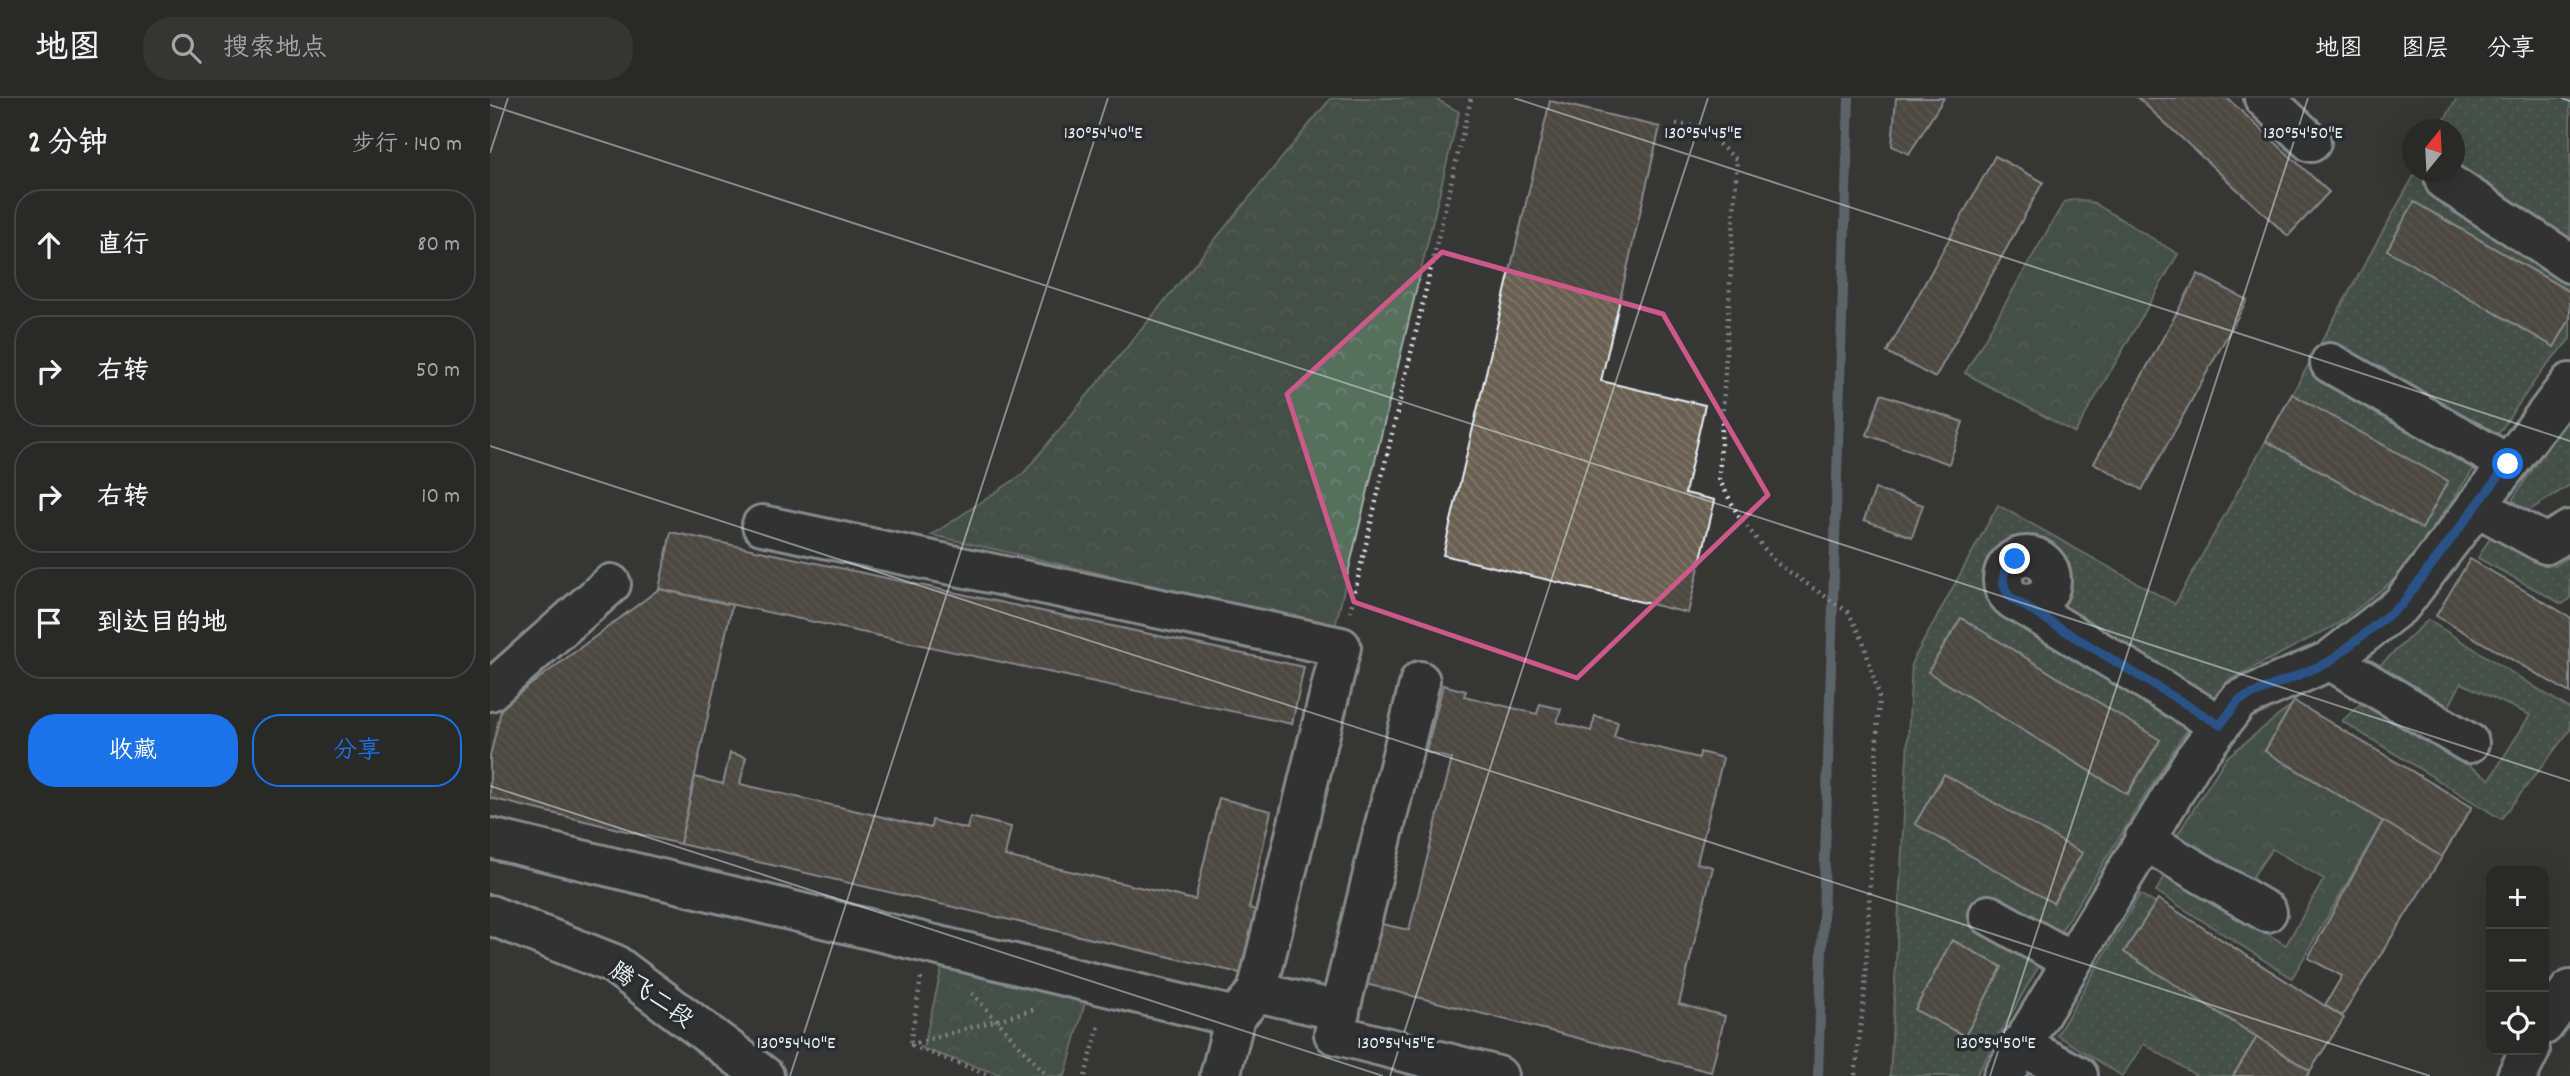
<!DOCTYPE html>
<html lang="zh">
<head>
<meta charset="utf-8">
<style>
	:root { --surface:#292928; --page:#353534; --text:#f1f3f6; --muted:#a5a6a8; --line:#454545; --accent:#1a73e8 }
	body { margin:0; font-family:Dekko,"LXGW WenKai TC",sans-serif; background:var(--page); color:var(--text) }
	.controls { position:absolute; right:21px; bottom:21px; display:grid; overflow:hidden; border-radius:14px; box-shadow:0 7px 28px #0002 }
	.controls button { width:63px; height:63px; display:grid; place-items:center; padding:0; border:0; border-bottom:2px solid var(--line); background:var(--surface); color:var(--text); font:35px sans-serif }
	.compass { position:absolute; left:1912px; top:21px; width:63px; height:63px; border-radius:50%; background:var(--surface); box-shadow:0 7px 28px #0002; rotate:18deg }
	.stop { position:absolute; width:21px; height:21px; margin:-16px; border:5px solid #1a73e8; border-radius:50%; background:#fff }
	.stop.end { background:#1a73e8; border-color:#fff; box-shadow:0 2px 7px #0008 }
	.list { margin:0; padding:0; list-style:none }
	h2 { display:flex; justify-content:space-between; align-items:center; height:91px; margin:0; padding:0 28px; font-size:30px }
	h2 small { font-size:23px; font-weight:400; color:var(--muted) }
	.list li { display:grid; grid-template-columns:46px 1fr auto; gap:21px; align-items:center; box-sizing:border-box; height:112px; margin:0 14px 14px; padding:0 14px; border:2px solid var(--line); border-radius:28px }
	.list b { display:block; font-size:26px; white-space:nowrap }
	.list em { font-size:23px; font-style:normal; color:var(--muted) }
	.actions { display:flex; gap:14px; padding:21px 28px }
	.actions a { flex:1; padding:16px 0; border:2px solid var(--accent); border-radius:28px; text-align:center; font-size:24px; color:var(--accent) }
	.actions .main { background:var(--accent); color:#fff }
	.icon { flex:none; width:38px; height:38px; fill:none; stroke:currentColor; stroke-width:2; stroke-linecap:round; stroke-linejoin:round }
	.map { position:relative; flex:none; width:2080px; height:978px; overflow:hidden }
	header { display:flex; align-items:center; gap:42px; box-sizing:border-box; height:98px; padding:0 35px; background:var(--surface); border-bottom:2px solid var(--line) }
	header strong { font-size:33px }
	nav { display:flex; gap:38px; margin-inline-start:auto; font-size:24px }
	.search { width:490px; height:63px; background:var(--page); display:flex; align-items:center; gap:18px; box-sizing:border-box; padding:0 24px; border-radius:28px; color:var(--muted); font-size:26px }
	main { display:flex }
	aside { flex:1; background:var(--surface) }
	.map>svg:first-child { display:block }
	.grass { fill:url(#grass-dots); stroke:#9fb0aa; stroke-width:2; fill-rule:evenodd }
	.park { fill:url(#park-crowns); stroke:#9fb0aa; stroke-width:2 }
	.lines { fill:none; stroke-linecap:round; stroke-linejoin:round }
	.stream { stroke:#8a9ba6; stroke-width:10 }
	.building { fill:url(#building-back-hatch); stroke:#e8f1f8; stroke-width:2 }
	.minor-casing { stroke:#e8f1f8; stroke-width:44 }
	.path { stroke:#e8f1f8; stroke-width:4.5; stroke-dasharray:2 5; stroke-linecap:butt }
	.minor { stroke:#2a2d2e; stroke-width:38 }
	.route { stroke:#1a73e8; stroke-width:9 }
	.marked { fill:none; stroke:#cd598a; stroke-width:5; stroke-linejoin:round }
	.ticks { fill:none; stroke:#e8f1f8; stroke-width:2; stroke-opacity:0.45 }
	.labels { text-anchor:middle; stroke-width:7; stroke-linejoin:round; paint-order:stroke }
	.street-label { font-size:24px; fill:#e8f1f8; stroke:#2a2d2e }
	.ticks-label { font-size:18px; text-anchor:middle; fill:#e8f1f8; stroke:#2a2d2e; stroke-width:7; stroke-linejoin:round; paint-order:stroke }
</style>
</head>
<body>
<header>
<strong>地图</strong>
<div class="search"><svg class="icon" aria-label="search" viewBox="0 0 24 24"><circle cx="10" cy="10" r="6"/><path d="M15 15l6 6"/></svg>搜索地点</div>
<nav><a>地图</a><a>图层</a><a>分享</a></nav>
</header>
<main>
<aside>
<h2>2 分钟<small>步行 · 140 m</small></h2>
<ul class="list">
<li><svg class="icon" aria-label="ahead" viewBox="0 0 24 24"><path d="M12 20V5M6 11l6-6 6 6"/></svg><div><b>直行</b></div><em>80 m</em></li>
<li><svg class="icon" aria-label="right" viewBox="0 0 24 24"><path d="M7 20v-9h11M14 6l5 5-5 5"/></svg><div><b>右转</b></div><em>50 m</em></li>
<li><svg class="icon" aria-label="right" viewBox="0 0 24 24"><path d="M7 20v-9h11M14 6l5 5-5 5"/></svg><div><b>右转</b></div><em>10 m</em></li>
<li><svg class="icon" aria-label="arrive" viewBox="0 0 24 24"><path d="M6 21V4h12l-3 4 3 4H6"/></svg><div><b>到达目的地</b></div></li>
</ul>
<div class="actions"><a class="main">收藏</a><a>分享</a></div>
</aside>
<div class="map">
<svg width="2080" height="978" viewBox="0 0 2080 978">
	<defs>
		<pattern id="grass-dots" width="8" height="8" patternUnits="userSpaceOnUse" patternTransform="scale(1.75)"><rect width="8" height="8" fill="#566f5d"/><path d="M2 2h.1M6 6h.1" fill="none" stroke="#6e8475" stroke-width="1.8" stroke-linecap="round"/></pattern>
		<pattern id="park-crowns" width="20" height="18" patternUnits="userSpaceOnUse" patternTransform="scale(1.75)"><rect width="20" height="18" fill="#566f5d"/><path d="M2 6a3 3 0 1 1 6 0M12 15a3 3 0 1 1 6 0" fill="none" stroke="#6e8475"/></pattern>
		<pattern id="building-back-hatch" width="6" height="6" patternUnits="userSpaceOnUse" patternTransform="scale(1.75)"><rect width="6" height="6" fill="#696151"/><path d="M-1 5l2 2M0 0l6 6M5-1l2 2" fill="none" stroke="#7e786b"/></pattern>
	</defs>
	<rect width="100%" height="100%" fill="#373735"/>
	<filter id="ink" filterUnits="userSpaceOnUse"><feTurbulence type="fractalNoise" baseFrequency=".0143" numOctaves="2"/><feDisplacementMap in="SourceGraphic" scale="14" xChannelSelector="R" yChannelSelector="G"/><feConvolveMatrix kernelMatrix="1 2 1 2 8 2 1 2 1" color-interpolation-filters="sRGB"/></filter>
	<g filter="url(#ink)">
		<g class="grass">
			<path d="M 1967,0 L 2075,0 L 2080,3 L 2080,194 L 1925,104 L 1897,152 L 2064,249 L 2080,221 L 2080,241 L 2053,271 L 1911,476 L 1848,526 L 1739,582 L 1691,640 L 1540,883 L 1486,978 L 1400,978 L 1422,564 L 1508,407 L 1685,506 L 1926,74 L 1965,74 L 1965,32 L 1949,31 ZM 1471,520 L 1670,642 L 1638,696 L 1438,574 ZM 1454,676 L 1592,755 L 1564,805 L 1563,805 ZM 1462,842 L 1512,869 L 1475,938 L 1425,911 Z"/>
			<path d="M 2080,316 L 2080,387 L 2038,413 L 2022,402 Z"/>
			<path d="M 2003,435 L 2065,468 L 2080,458 L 2080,501 L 2072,506 L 1988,460 Z"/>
			<path d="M 1938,522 L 2080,611 L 2080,632 L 2011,721 L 1852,623 L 1876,601 L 2000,681 L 2040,617 L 1971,585 L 1955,616 L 1885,572 Z"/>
			<path d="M 1650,796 L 1666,806 L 1635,855 L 1767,939 L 1743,978 L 1707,978 L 1654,946 L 1632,978 L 1567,937 Z"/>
		</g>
		<g class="park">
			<path d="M 841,0 L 944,0 L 969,14 L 845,529 L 442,437 L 533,376 Z"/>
			<path d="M 1586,101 L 1604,105 L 1688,156 L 1585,335 L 1475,275 L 1574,104 Z"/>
			<path d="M 1803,606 L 1775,653 L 1893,723 L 1802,880 L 1666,793 L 1677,775 L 1796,847 L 1834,781 L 1782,751 L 1761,781 L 1686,739 L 1736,660 Z"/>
			<path d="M 453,865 L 596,901 L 575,978 L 514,978 L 433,951 Z"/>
		</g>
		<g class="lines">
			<path class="stream" d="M 1328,978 L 1359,0"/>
		</g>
		<g class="building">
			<path d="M 1406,0 L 1454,0 L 1419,56 L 1402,48 Z"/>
			<path d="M 1648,0 L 1737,0 L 1839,94 L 1798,138 Z"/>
			<path d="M 1060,3 L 1170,29 L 1111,283 L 1215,307 L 1195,395 L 1225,402 L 1198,515 L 953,457 Z"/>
			<path d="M 1505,58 L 1553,84 L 1445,280 L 1397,254 Z"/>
			<path d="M 1924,104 L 2080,194 L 2080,221 L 2064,249 L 1897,152 Z"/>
			<path d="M 1708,176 L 1757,202 L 1652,392 L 1604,365 Z"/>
			<path d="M 1391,296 L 1473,324 L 1459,366 L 1377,337 Z"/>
			<path d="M 1802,296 L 1958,383 L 1932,431 L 1776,343 Z"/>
			<path d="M 1385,391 L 1433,407 L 1422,439 L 1374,422 Z"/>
			<path d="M 181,434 L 814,569 L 802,626 L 169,491 Z"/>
			<path d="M 1980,461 L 2080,519 L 2080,595 L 1946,518 Z"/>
			<path d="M 169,491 L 242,507 L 190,746 L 0,700 L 0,658 L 12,608 Z"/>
			<path d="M 1471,520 L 1670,642 L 1637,696 L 1438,574 Z"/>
			<path d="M 953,587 L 976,593 L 974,598 L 1047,616 L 1050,606 L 1071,611 L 1067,624 L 1101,633 L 1105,618 L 1128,624 L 1124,639 L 1209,660 L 1210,654 L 1233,660 L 1207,765 L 1223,769 L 1189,906 L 1235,918 L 1221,974 L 872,885 L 887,825 L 919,832 L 962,661 L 936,654 Z"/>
			<path d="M 1804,603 L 1982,709 L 1952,759 L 1775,653 Z"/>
			<path d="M 240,655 L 256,659 L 250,686 L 441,730 L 442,722 L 477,731 L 480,719 L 521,729 L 515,758 L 705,802 L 729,700 L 781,713 L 759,810 L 769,813 L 754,876 L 190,746 L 205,679 L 233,686 Z"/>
			<path d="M 1454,676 L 1592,755 L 1563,805 L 1425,726 Z"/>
			<path d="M 1893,723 L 1952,759 L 1852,918 L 1835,907 L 1852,878 L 1818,860 Z"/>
			<path d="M 1668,801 L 1854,920 L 1820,973 L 1634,854 Z"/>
			<path d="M 1462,842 L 1512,869 L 1475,938 L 1425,912 Z"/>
			<path d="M 1767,939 L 1820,973 L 1817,978 L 1743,978 Z"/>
		</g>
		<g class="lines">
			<defs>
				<g id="minor">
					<path d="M 1774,0 L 1821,44"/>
					<path d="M 1955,83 L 2080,165"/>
					<path d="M 1840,265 L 2018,366"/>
					<path d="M 1986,408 L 2056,446 L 2080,432"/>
					<path d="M 272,427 L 851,549 L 767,894 L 745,919 L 730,978"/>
					<circle cx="1537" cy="482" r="24"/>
					<path d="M 1528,504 L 1730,627"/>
					<path d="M 1841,563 L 1979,645"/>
					<path d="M 930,583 L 844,936 L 1008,978"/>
					<path d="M 0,593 L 121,486"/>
					<path d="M 0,740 L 745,919"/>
					<path d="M 1654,742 L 1777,814"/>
					<path d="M 0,817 L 124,866 L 274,978"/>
					<path d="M 1499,817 L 1581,863"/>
					<path d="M 767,894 L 850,913"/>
					<path d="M 2054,927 L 2080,892"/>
					<path d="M 1530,947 L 1588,978"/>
					<path d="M 1513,978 L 1703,663 L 1749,602 L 1839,563 L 1912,506 L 2080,285"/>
					<path d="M 2027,978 L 2040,952"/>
				</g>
			</defs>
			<use href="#minor" class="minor-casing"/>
			<g class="path">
				<path d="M 1186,26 L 1209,29 L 1247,62 L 1229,381 L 1249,419 L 1285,464 L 1358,514 L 1372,540 L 1389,597 L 1375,891 L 1365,978"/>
				<path d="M 860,514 L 981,0"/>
				<path d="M 431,880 L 420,947 L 501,978"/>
				<path d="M 482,895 L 557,978"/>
				<path d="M 420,947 L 545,911"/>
				<path d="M 595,978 L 610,924"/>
			</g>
			<use href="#minor" class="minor"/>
		</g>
	</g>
	<g class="lines" filter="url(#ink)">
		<path class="route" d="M 1525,461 C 1510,472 1510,487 1521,500 L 1730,627 L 1749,602 L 1839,564 L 1912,506 L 2018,366"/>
	</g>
	<path d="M0 0H2080V978H0ZM 952,154 L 1173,216 L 1278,397 L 1087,580 L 864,504 L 797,296 Z" fill="#373735" fill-opacity=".55" fill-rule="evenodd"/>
	<path class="marked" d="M 952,154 L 1173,216 L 1278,397 L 1087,580 L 864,504 L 797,296 Z"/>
	<path class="ticks" d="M 1024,0 L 2080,343M 2071,0 L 2080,3M 0,7 L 2080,683M 0,55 L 18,0M 0,348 L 1940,978M 0,688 L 893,978M 300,978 L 618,0M 900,978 L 1218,0M 1500,978 L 1818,0"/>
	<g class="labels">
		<g class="street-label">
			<text transform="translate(162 896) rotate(35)" y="8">腾飞二段</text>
		</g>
	</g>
	<g class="ticks-label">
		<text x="613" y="40">130°54'40"E</text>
		<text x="1213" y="40">130°54'45"E</text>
		<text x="1813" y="40">130°54'50"E</text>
		<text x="306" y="950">130°54'40"E</text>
		<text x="906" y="950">130°54'45"E</text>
		<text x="1506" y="950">130°54'50"E</text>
	</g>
</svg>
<div class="controls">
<button>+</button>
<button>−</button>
<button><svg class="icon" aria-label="locate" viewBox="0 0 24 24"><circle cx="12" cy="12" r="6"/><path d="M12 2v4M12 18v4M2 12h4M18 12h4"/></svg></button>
</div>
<svg class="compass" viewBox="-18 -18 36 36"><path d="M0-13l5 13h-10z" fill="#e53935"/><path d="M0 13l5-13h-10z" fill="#a5a6a8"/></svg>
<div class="stop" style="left:2018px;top:366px"></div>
<div class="stop end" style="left:1525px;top:461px"></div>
</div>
</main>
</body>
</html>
